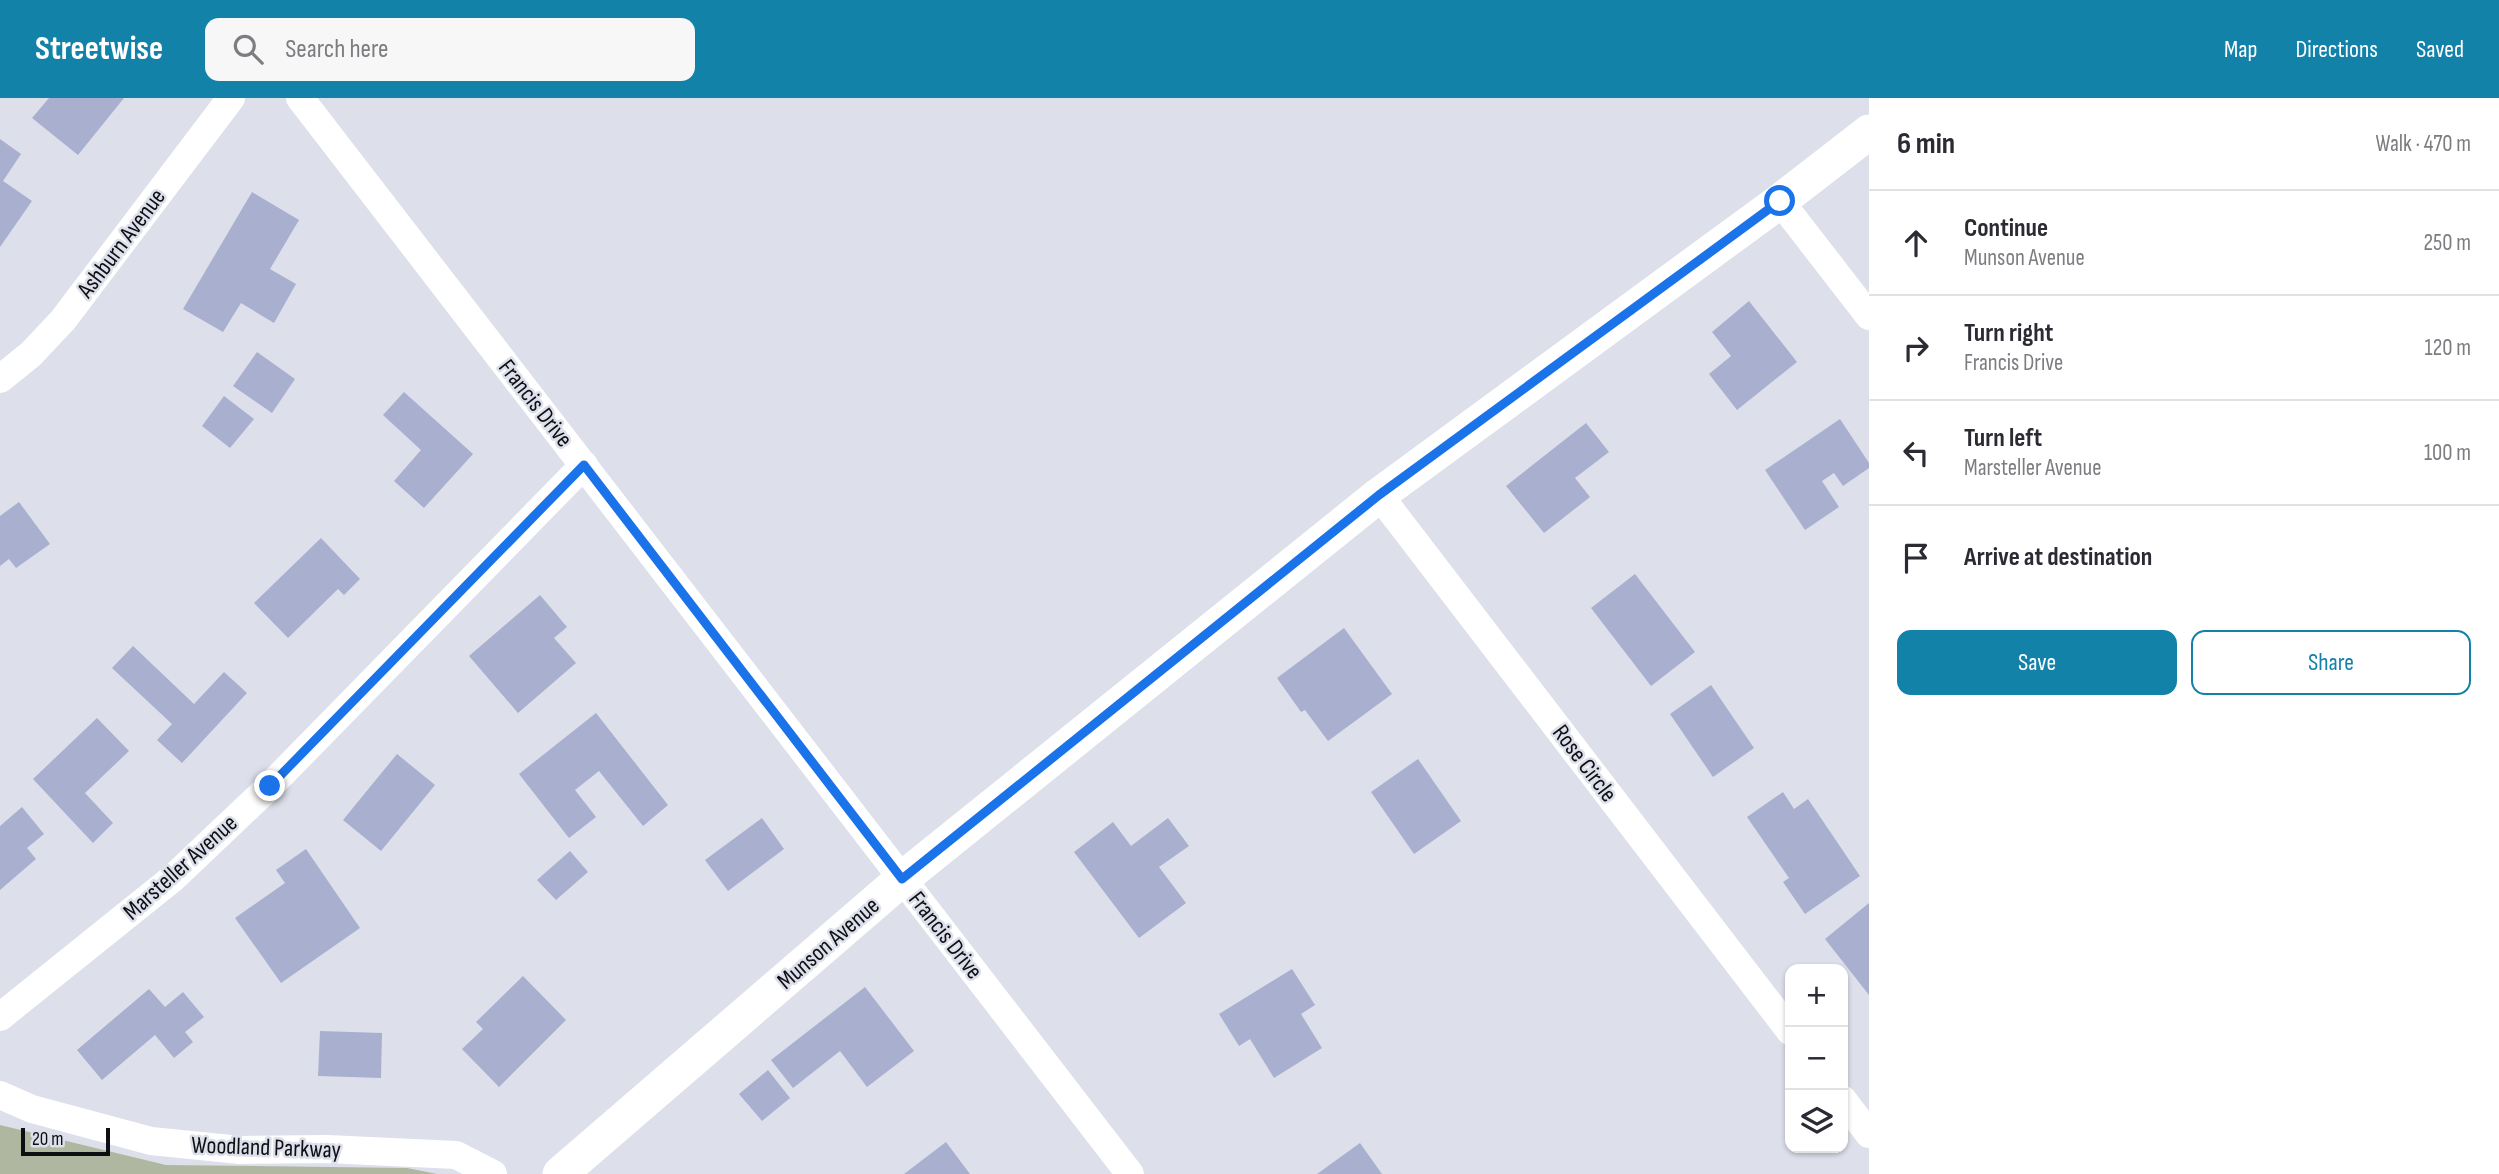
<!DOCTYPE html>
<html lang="en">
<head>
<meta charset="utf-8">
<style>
	:root { --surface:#fff; --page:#f7f7f7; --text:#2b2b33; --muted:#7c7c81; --line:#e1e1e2; --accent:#1382a9 }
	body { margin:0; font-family:"Sofia Sans Condensed",sans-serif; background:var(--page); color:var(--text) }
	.controls { position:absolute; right:21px; bottom:21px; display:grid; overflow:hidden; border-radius:14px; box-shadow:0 2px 5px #0004 }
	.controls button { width:63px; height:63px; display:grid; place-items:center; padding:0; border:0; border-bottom:2px solid var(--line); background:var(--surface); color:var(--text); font:35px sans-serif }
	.scale { position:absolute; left:21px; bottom:18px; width:89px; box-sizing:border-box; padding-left:7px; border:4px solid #0e0f13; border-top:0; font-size:19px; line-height:24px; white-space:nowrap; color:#0e0f13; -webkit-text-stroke:5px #dde0eb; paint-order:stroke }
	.stop { position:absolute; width:21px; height:21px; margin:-16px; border:5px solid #1a73e8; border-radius:50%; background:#fff }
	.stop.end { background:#1a73e8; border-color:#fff; box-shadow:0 2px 7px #0008 }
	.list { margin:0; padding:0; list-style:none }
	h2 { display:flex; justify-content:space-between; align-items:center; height:91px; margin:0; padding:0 28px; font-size:30px }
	h2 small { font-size:23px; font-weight:400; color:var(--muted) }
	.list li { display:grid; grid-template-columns:46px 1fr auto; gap:21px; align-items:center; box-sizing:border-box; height:105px; padding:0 28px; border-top:2px solid var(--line) }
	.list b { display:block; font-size:26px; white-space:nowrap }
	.list p { margin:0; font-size:23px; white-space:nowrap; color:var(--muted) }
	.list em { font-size:23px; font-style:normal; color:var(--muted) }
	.actions { display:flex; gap:14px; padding:21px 28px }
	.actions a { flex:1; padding:16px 0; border:2px solid var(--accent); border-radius:14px; text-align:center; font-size:24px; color:var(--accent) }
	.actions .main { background:var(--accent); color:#fff }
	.icon { flex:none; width:38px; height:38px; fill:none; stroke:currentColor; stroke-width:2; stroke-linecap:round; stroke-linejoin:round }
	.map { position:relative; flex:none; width:1869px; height:1076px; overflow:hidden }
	header { display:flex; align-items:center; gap:42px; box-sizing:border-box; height:98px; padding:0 35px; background:var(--accent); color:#fff }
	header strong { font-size:33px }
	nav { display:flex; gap:38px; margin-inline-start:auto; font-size:24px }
	.search { width:490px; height:63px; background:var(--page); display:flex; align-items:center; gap:18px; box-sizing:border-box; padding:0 24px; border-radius:14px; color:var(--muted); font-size:26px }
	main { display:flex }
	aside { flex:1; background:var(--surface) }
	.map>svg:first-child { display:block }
	.green { fill:#afb7a1 }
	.building { fill:#a9afcf }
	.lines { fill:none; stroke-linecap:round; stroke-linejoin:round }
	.minor { stroke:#fff; stroke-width:28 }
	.tertiary { stroke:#fff; stroke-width:35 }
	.route { stroke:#1a73e8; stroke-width:9 }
	.labels { text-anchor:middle; stroke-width:5; stroke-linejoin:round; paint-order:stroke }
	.street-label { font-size:24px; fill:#0e0f13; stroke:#dde0eb }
</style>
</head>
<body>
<header>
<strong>Streetwise</strong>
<div class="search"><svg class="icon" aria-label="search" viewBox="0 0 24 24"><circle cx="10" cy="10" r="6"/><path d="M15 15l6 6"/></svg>Search here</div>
<nav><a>Map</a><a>Directions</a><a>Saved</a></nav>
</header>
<main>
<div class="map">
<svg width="1869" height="1076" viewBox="0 0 1869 1076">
	<rect width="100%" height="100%" fill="#dde0eb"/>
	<path class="green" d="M 0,1027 L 166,1067 L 407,1070 L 437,1076 L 0,1076 Z"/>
	<g class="building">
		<path d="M 49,0 L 124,0 L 78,57 L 32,20 Z"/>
		<path d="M 0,41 L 21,56 L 3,83 L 32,103 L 0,149 Z"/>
		<path d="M 252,94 L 299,122 L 270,171 L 296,186 L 274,225 L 241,205 L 223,234 L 183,211 Z"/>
		<path d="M 1749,203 L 1797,264 L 1737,312 L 1709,276 L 1731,258 L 1712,234 Z"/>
		<path d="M 257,254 L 295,281 L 272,315 L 233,288 Z"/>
		<path d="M 404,294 L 473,356 L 424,410 L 394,383 L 421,352 L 383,317 Z"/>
		<path d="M 224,298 L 254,321 L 230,350 L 202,328 Z"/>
		<path d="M 1840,321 L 1869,365 L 1869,370 L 1843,388 L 1834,375 L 1822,383 L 1839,409 L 1805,432 L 1765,372 Z"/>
		<path d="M 1586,325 L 1609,354 L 1575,380 L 1590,399 L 1544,435 L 1506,388 Z"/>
		<path d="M 19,404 L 50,446 L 16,470 L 9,461 L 0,468 L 0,418 Z"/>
		<path d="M 321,440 L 360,481 L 344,497 L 338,491 L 288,540 L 254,505 Z"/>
		<path d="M 1635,476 L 1695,554 L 1651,588 L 1591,510 Z"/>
		<path d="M 540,497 L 567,529 L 554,540 L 576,565 L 518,615 L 469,558 Z"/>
		<path d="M 1344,530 L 1392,596 L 1328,643 L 1305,612 L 1301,614 L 1277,580 Z"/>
		<path d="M 133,548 L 194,606 L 224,574 L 247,595 L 182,665 L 157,642 L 172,626 L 112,570 Z"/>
		<path d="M 1711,587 L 1754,650 L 1713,679 L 1670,616 Z"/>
		<path d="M 596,615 L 668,707 L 643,728 L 599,673 L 575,692 L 596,719 L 569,740 L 519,676 Z"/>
		<path d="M 97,620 L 129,653 L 85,695 L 113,725 L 93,745 L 33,681 Z"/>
		<path d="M 397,656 L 435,687 L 381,753 L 343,722 Z"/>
		<path d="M 1418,661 L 1461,723 L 1414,756 L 1371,694 Z"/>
		<path d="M 1783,694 L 1794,711 L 1808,701 L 1860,778 L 1805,816 L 1783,784 L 1789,780 L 1747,719 Z"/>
		<path d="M 22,709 L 44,736 L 27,750 L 36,761 L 0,792 L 0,728 Z"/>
		<path d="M 762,720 L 784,751 L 728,793 L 705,762 Z"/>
		<path d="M 1168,720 L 1189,748 L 1159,769 L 1186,805 L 1139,840 L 1074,754 L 1113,724 L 1131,748 Z"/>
		<path d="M 306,751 L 360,830 L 281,885 L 235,820 L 285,785 L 276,772 Z"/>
		<path d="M 570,753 L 588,774 L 556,802 L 537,782 Z"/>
		<path d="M 1869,805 L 1869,897 L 1825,841 Z"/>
		<path d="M 1292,871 L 1315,907 L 1301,916 L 1322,950 L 1274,980 L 1250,941 L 1239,948 L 1219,916 Z"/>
		<path d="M 523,878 L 566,922 L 499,989 L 462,951 L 483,931 L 476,924 Z"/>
		<path d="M 865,889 L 914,953 L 867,989 L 840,953 L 793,990 L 771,962 Z"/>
		<path d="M 149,891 L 165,909 L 183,894 L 204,919 L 185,934 L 193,944 L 174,960 L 155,937 L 102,982 L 77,952 Z"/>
		<path d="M 320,933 L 382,935 L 381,980 L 318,978 Z"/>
		<path d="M 768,972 L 790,1000 L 762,1023 L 739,996 Z"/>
		<path d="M 946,1044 L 970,1076 L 904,1076 Z"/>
		<path d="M 1360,1045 L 1382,1076 L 1317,1076 Z"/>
	</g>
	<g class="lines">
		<g class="minor">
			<path d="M 300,0 L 1130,1076"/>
			<path d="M 1780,103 L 1869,218"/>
			<path d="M 0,281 L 31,256 L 63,222 L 231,0"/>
			<path d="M 1379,397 L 1790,933"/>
			<path d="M 0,919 L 173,780 L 270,688 L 584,367"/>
			<path d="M 0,997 L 32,1011 L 151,1043 L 240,1052 L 327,1051 L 456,1057 L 493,1076"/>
			<path d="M 1843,1002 L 1869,1036"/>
		</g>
		<path class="tertiary" d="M 560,1076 L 902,781 L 1379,397 L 1780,103 L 1869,34"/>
	</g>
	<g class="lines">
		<path class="route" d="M 270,688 L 584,367 L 902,781 L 1379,397 L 1780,103"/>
	</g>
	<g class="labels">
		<g class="street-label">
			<text transform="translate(121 145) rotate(-53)" y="8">Ashburn Avenue</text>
			<text transform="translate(536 305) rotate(52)" y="8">Francis Drive</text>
			<text transform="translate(1585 665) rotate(53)" y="8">Rose Circle</text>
			<text transform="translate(180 769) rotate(-42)" y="8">Marsteller Avenue</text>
			<text transform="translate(946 837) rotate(52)" y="8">Francis Drive</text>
			<text transform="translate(828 845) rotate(-41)" y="8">Munson Avenue</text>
			<text transform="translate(266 1049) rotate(2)" y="8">Woodland Parkway</text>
		</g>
	</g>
</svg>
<div class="controls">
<button>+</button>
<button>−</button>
<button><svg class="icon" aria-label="layers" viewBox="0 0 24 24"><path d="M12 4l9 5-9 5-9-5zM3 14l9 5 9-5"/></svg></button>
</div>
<div class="scale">20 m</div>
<div class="stop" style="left:1780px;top:103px"></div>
<div class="stop end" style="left:270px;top:688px"></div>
</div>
<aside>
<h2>6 min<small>Walk · 470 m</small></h2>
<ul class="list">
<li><svg class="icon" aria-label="ahead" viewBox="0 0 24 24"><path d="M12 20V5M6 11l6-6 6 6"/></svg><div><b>Continue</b><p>Munson Avenue</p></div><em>250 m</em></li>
<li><svg class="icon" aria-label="right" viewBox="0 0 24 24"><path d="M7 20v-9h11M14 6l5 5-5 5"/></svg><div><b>Turn right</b><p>Francis Drive</p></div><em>120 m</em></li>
<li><svg class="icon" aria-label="left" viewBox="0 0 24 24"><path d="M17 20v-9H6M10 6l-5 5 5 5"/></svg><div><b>Turn left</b><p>Marsteller Avenue</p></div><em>100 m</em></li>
<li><svg class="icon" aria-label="arrive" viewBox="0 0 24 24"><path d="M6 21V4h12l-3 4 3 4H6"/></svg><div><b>Arrive at destination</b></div></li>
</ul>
<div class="actions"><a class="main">Save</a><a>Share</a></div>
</aside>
</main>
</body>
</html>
